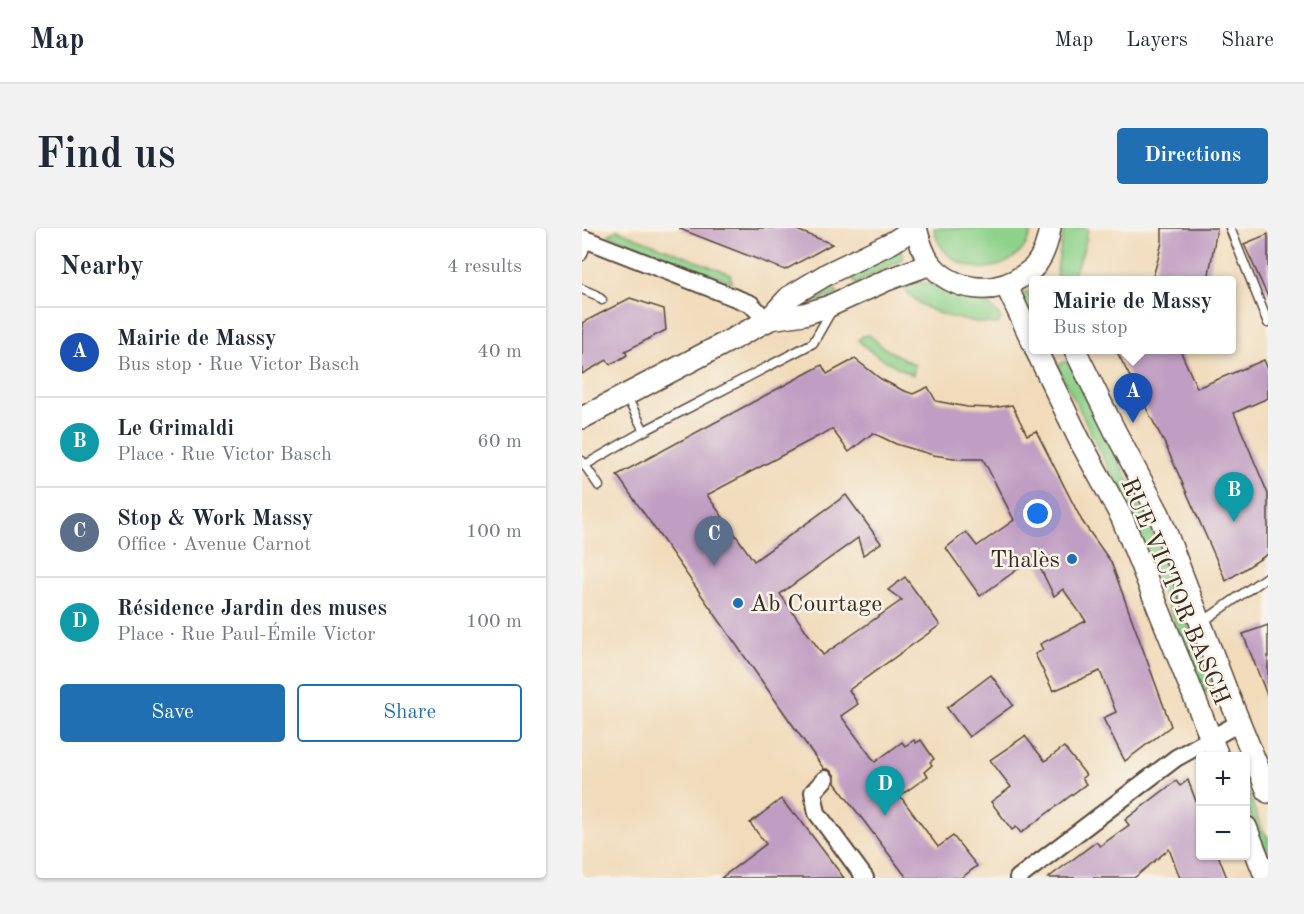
<!DOCTYPE html>
<html lang="en">
<head>
<meta charset="utf-8">
<style>
	:root { --surface:#fff; --page:#f2f2f3; --text:#1f2937; --muted:#747a83; --line:#e0e1e3; --accent:#1f6fb2 }
	body { margin:0; font-family:"Old Standard TT",serif; background:var(--page); color:var(--text) }
	.controls { position:absolute; right:18px; bottom:18px; display:grid; overflow:hidden; border-radius:6px; box-shadow:0 2px 4px #0004 }
	.controls button { width:54px; height:54px; display:grid; place-items:center; padding:0; border:0; border-bottom:2px solid var(--line); background:var(--surface); color:var(--text); font:30px sans-serif }
	.you { position:absolute; left:456px; top:286px; width:21px; height:21px; margin:-15px; border:4px solid #fff; border-radius:50%; background:#1a73e8; box-shadow:0 0 0 9px #1a73e833 }
	.badge { display:grid; place-items:center; width:39px; height:39px; border-radius:50%; background:var(--accent); color:#fff; font-size:20px; font-weight:700 }
	.pin { position:absolute; translate:-50% -50px; filter:drop-shadow(0 2px 3px #0008) }
	.pin::after { content:''; position:absolute; top:32px; width:21px; height:18px; background:inherit; clip-path:polygon(0 0,100% 0,50% 100%) }
	.popup { position:absolute; left:447px; top:48px; width:207px; height:78px; box-sizing:border-box; display:grid; place-content:center; border-radius:6px; background:var(--surface); filter:drop-shadow(0 2px 4px #0005); font-size:20px; white-space:nowrap; color:var(--muted) }
	.popup b { font-size:22px; color:var(--text) }
	.popup::after { content:''; position:absolute; left:50%; top:100%; margin-left:-12px; border:12px solid transparent; border-top-color:var(--surface) }
	.list { margin:0; padding:0; list-style:none }
	h2 { display:flex; justify-content:space-between; align-items:center; height:78px; margin:0; padding:0 24px; font-size:26px }
	h2 small { font-size:20px; font-weight:400; color:var(--muted) }
	.list li { display:grid; grid-template-columns:39px 1fr auto; gap:18px; align-items:center; box-sizing:border-box; height:90px; padding:0 24px; border-top:2px solid var(--line) }
	.list b { display:block; font-size:22px; white-space:nowrap }
	.list p { margin:0; font-size:20px; white-space:nowrap; color:var(--muted) }
	.list em { font-size:20px; font-style:normal; color:var(--muted) }
	.actions { display:flex; gap:12px; padding:18px 24px }
	.actions a { flex:1; padding:14px 0; border:2px solid var(--accent); border-radius:6px; text-align:center; font-size:21px; color:var(--accent) }
	.actions .main { background:var(--accent); color:#fff }
	.map { position:relative; flex:none; width:686px; height:650px; overflow:hidden; border-radius:6px }
	header { display:flex; align-items:center; gap:36px; box-sizing:border-box; height:84px; padding:0 30px; background:var(--surface); border-bottom:2px solid var(--line) }
	header strong { font-size:28px }
	nav { display:flex; gap:33px; margin-inline-start:auto; font-size:21px }
	.intro { display:flex; align-items:center; justify-content:space-between; box-sizing:border-box; height:144px; padding:0 36px }
	h1 { margin:0; font-size:42px }
	.button { padding:15px 27px; border-radius:6px; background:var(--accent); color:#fff; font-size:21px; font-weight:700 }
	main { display:flex; gap:36px; padding:0 36px }
	aside { flex:1; background:var(--surface); border-radius:6px; box-shadow:0 2px 4px #0004 }
	.map>svg:first-child { display:block }
	.green { fill:#8dd18a; stroke:#647e54; stroke-width:1.5 }
	.building { fill:#c09dc2 }
	.lines { fill:none; stroke-linecap:round; stroke-linejoin:round }
	.service-casing { stroke:#564536; stroke-width:11 }
	.minor-casing { stroke:#564536; stroke-width:20 }
	.tertiary-casing { stroke:#564536; stroke-width:24 }
	.service { stroke:#fff; stroke-width:8 }
	.minor { stroke:#fff; stroke-width:16 }
	.tertiary { stroke:#fff; stroke-width:21 }
	.poi-dot { fill:#1f6fb2; stroke:#f7f3e8; stroke-width:2 }
	.labels { text-anchor:middle; stroke-width:5; stroke-linejoin:round; paint-order:stroke }
	.poi-label { font-size:24px; fill:#3b2a1e; stroke:#f7f3e8; text-anchor:end }
	.street-label { font-size:24px; fill:#3b2a1e; stroke:#f7f3e8 }
</style>
</head>
<body>
<header>
<strong>Map</strong>
<nav><a>Map</a><a>Layers</a><a>Share</a></nav>
</header>
<div class="intro"><h1>Find us</h1><a class="button">Directions</a></div>
<main>
<aside>
<h2>Nearby<small>4 results</small></h2>
<ul class="list">
<li><span class="badge" style="background:#1a4fb4">A</span><div><b>Mairie de Massy</b><p>Bus stop · Rue Victor Basch</p></div><em>40 m</em></li>
<li><span class="badge" style="background:#0f9aa8">B</span><div><b>Le Grimaldi</b><p>Place · Rue Victor Basch</p></div><em>60 m</em></li>
<li><span class="badge" style="background:#5c6f8a">C</span><div><b>Stop &amp; Work Massy</b><p>Office · Avenue Carnot</p></div><em>100 m</em></li>
<li><span class="badge" style="background:#0f9aa8">D</span><div><b>Résidence Jardin des muses</b><p>Place · Rue Paul-Émile Victor</p></div><em>100 m</em></li>
</ul>
<div class="actions"><a class="main">Save</a><a>Share</a></div>
</aside>
<div class="map">
<svg width="686" height="650" viewBox="0 0 686 650">
	<rect width="100%" height="100%" fill="#f7f3e8"/>
	<filter id="ink" filterUnits="userSpaceOnUse"><feTurbulence type="fractalNoise" baseFrequency=".0167" numOctaves="2"/><feDisplacementMap in="SourceGraphic" scale="12" xChannelSelector="R" yChannelSelector="G"/><feConvolveMatrix kernelMatrix="1 2 1 2 8 2 1 2 1" color-interpolation-filters="sRGB"/></filter>
	<filter id="wash" filterUnits="userSpaceOnUse"><feTurbulence type="fractalNoise" baseFrequency=".008" numOctaves="4" result="noise"/><feDisplacementMap in="SourceGraphic" scale="24" xChannelSelector="R" yChannelSelector="G"/><feGaussianBlur stdDeviation="1.35" result="paint"/><feColorMatrix in="noise" values="0 0 0 0 0 0 0 0 0 0 0 0 0 0 0 0 0 1.4 0 .05"/><feComposite in="paint" operator="in"/></filter>
	<g filter="url(#wash)">
		<rect width="100%" height="100%" fill="#f1dbbb"/>
		<g class="green">
			<path d="M 352,0 L 451,0 C 447,11 443,21 434,28 C 406,52 358,38 352,0 Z"/>
			<path d="M 482,0 L 506,0 C 504,19 497,36 488,52 L 475,52 C 474,35 480,18 482,0 Z"/>
			<path d="M 35,2 L 148,46 L 150,54 L 26,7 Z"/>
			<path d="M 317,20 L 320,25 L 321,31 L 274,56 L 268,45 Z"/>
			<path d="M 331,53 C 348,54 362,62 378,67 C 389,71 398,71 409,79 C 413,82 416,87 419,91 L 416,96 C 383,94 340,88 320,57 Z"/>
			<path d="M 250,55 L 256,66 L 207,82 L 222,70 Z"/>
			<path d="M 444,64 L 452,67 L 452,96 L 438,71 Z"/>
			<path d="M 287,107 L 302,120 L 333,137 L 331,147 C 312,137 291,128 276,112 L 281,108 Z"/>
			<path d="M 486,132 L 558,275 L 632,460 L 622,465 L 546,281 L 500,186 L 475,138 Z"/>
			<path d="M 664,558 L 680,602 L 686,609 L 686,631 L 664,575 Z"/>
		</g>
		<g id="blocks">
			<g class="building">
				<path d="M 98,0 L 210,0 L 250,16 L 203,42 L 98,1 Z"/>
				<path d="M 580,0 L 635,0 L 626,52 L 570,52 L 576,31 L 580,14 Z"/>
				<path d="M 686,6 L 686,69 L 662,16 Z"/>
				<path d="M 48,70 L 82,81 L 84,102 L 43,123 L 45,127 L 37,132 L 28,136 L 25,132 L 0,146 L 0,95 Z"/>
				<path d="M 534,122 L 598,122 L 615,160 L 682,132 L 686,141 L 686,170 L 652,185 L 686,266 L 686,326 L 644,353 L 583,216 Z"/>
				<path d="M 273,131 L 299,151 L 320,162 L 331,166 L 346,159 L 354,173 L 385,179 L 410,180 L 430,177 L 445,207 L 454,203 L 500,293 L 529,334 L 589,498 L 543,533 L 521,490 L 534,484 L 518,443 L 471,463 L 453,426 L 461,422 L 458,416 L 504,393 L 481,361 L 472,368 L 453,329 L 398,368 L 364,320 L 384,304 L 395,318 L 432,292 L 401,231 L 379,231 L 351,227 L 314,216 L 291,205 L 267,224 L 250,201 L 125,267 L 172,333 L 264,267 L 299,315 L 281,327 L 276,310 L 198,366 L 241,427 L 320,372 L 306,362 L 323,349 L 358,397 L 267,462 L 276,476 L 259,488 L 293,534 L 320,514 L 323,518 L 332,512 L 334,515 L 339,512 L 352,531 L 348,534 L 350,537 L 342,544 L 346,548 L 318,568 L 356,619 L 371,608 L 395,638 L 379,650 L 325,650 L 253,555 L 253,548 L 250,544 L 246,541 L 242,541 L 229,523 L 35,247 L 240,137 L 245,146 Z"/>
				<path d="M 686,397 L 686,466 L 685,467 L 661,406 Z"/>
				<path d="M 409,447 L 431,477 L 387,509 L 365,480 Z"/>
				<path d="M 443,508 L 463,533 L 482,519 L 504,547 L 500,550 L 504,556 L 439,605 L 434,599 L 430,602 L 409,574 L 429,559 L 408,532 Z"/>
				<path d="M 606,552 L 618,584 L 618,627 L 636,627 L 645,650 L 598,650 L 587,621 L 552,650 L 466,650 L 514,614 L 518,618 L 547,597 L 543,592 L 594,553 L 598,558 Z"/>
				<path d="M 199,571 L 211,586 L 213,585 L 262,650 L 139,650 L 184,616 L 168,595 Z"/>
			</g>
		</g>
	</g>
	<g filter="url(#ink)">
		<use href="#blocks" fill-opacity="0" stroke="#564536" stroke-width="1.5"/>
		<g class="lines">
			<defs>
				<g id="service">
					<path d="M 648,0 L 686,95"/>
					<path d="M 0,28 L 6,12"/>
					<path d="M 0,61 L 14,67 L 20,72"/>
					<path d="M 45,169 L 62,203"/>
					<path d="M 0,233 L 17,258"/>
					<path d="M 3,237 L 62,203 L 231,115 L 251,80"/>
					<path d="M 619,395 L 686,348"/>
				</g>
				<g id="minor">
					<path d="M 0,10 L 169,76 L 185,93"/>
					<path d="M 243,551 L 231,564 L 235,585 L 283,650"/>
					<path d="M 436,650 L 594,530 L 657,495"/>
				</g>
				<g id="tertiary">
					<path d="M 334,0 C 337,12 340,23 347,34 C 370,64 413,68 442,47 C 446,44 450,42 453,38 C 462,27 466,13 468,0"/>
					<path d="M 424,57 L 452,117"/>
					<path d="M 188,91 L 222,86 L 245,79 L 305,52 L 349,36"/>
					<path d="M 454,122 L 498,213 L 540,290 L 636,528"/>
					<path d="M 493,122 L 533,203 L 577,286 L 645,464 L 686,564"/>
					<path d="M 0,190 L 185,93 L 207,69 L 247,45 L 311,14 L 333,0"/>
					<path d="M 664,599 L 684,650"/>
				</g>
			</defs>
			<use href="#service" class="service-casing"/>
			<use href="#minor" class="minor-casing"/>
			<use href="#tertiary" class="tertiary-casing"/>
			<use href="#service" class="service"/>
			<use href="#minor" class="minor"/>
			<use href="#tertiary" class="tertiary"/>
		</g>
	</g>
	<g class="poi-dot">
		<circle cx="490" cy="331" r="6"/>
		<circle cx="156" cy="375" r="6"/>
	</g>
	<g class="labels">
		<g class="poi-label">
			<text x="478" y="339">Thalès</text>
			<text x="168" y="383" text-anchor="start">Ab Courtage</text>
		</g>
		<g class="street-label">
			<text transform="translate(594 363) rotate(67)" y="8">RUE VICTOR BASCH</text>
		</g>
	</g>
</svg>
<div class="controls">
<button>+</button>
<button>−</button>
</div>
<div class="you"></div>
<div class="pin badge" style="left:551px;top:195px;background:#1a4fb4">A</div>
<div class="popup"><b>Mairie de Massy</b>Bus stop</div>
<div class="pin badge" style="left:652px;top:294px;background:#0f9aa8">B</div>
<div class="pin badge" style="left:132px;top:338px;background:#5c6f8a">C</div>
<div class="pin badge" style="left:303px;top:588px;background:#0f9aa8">D</div>
</div>
</main>
</body>
</html>
